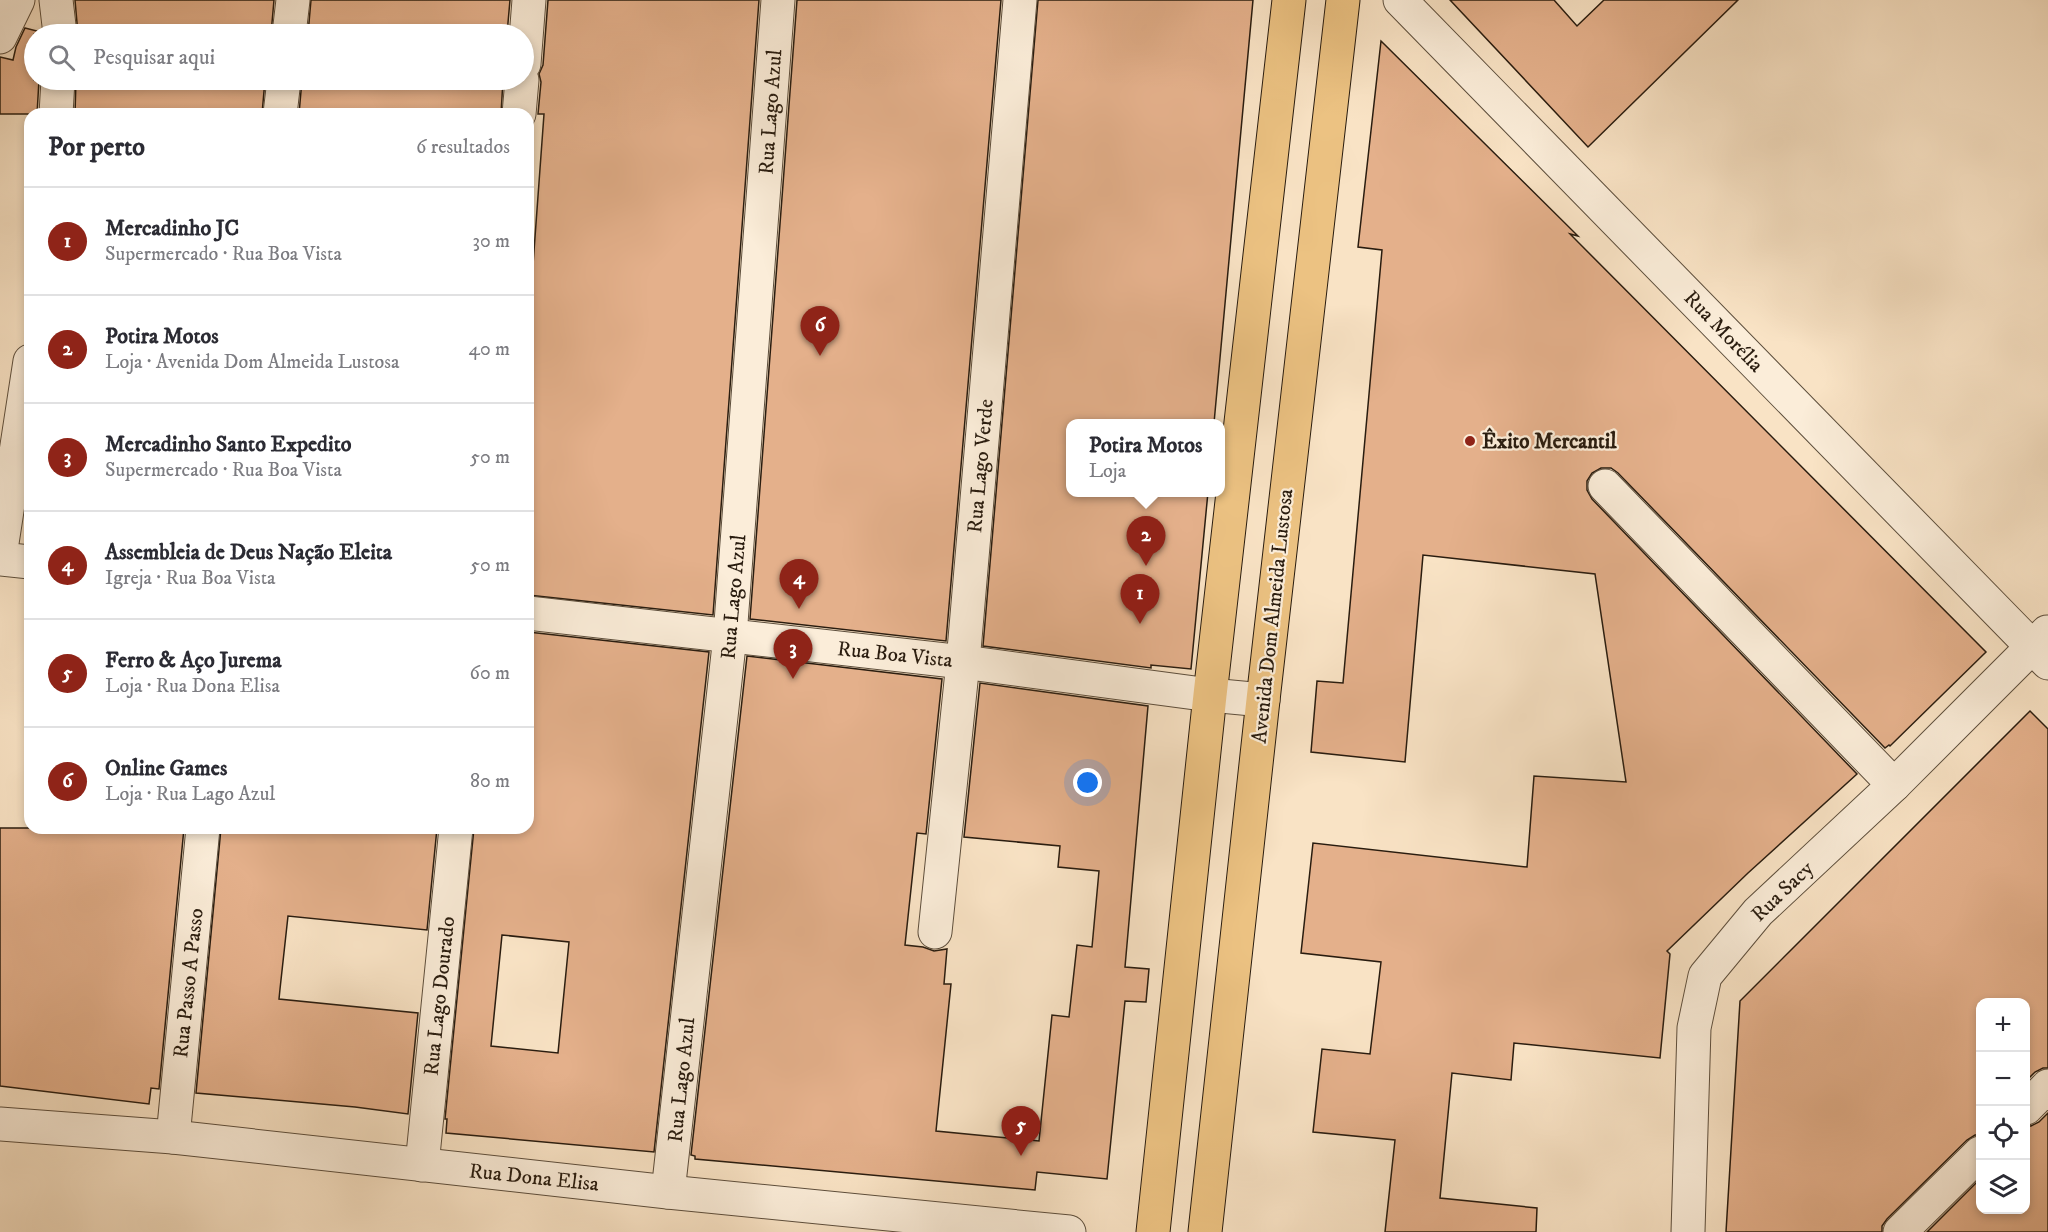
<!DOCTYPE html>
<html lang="pt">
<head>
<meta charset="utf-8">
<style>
	:root { --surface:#fff; --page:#f2f2f3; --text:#2b2b33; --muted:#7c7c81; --line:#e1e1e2; --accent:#8f2418 }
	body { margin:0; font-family:"IM FELL DW Pica",serif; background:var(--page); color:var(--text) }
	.controls { position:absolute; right:18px; bottom:18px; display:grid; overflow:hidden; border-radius:12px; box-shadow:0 3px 9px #0003 }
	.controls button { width:54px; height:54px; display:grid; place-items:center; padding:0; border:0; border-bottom:2px solid var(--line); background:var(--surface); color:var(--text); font:30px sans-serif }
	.you { position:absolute; left:1088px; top:783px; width:21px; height:21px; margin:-15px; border:4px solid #fff; border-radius:50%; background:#1a73e8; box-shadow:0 0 0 9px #1a73e833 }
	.badge { display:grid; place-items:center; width:39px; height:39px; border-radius:50%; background:var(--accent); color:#fff; font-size:20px; font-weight:700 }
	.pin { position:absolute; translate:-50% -50px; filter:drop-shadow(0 2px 3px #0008) }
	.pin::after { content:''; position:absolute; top:32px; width:21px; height:18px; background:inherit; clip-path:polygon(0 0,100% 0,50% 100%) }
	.popup { position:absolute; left:1066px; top:419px; width:159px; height:78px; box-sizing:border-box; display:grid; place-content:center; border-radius:12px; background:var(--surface); filter:drop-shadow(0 2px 4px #0005); font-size:20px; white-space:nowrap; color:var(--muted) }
	.popup b { font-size:22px; color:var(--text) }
	.popup::after { content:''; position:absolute; left:50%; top:100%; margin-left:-12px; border:12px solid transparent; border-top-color:var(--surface) }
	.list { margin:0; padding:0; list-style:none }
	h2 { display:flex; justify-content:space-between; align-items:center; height:78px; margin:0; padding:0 24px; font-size:26px }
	h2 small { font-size:20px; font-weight:400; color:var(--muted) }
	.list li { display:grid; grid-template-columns:39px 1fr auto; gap:18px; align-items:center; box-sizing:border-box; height:108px; padding:0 24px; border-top:2px solid var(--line) }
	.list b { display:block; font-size:22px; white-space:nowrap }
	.list p { margin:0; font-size:20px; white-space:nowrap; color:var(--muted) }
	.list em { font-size:20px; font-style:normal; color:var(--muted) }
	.icon { flex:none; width:33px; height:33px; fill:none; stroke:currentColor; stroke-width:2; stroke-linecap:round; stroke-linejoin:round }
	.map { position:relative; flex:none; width:2048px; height:1232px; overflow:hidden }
	.search { position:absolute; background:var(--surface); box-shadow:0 3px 9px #0003; left:24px; top:24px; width:510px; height:66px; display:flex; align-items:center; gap:15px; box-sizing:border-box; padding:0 21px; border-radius:33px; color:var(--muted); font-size:22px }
	.panel { position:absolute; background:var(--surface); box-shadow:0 3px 9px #0003; left:24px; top:108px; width:510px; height:726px; border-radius:18px }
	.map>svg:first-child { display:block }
	.building { fill:#e4b08b; stroke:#291c0f; stroke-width:1.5; fill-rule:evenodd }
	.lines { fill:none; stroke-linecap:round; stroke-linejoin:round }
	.minor-casing { stroke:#5d4e3c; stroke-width:35 }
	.major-casing { stroke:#291c0f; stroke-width:35 }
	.minor { stroke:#fbedd9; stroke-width:33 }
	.major { stroke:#ecc282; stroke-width:33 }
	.poi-dot { fill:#8f2418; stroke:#fbedd9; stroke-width:2 }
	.labels { text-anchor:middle; stroke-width:4.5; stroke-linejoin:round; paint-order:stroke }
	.street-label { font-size:21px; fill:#291c0f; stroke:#fbedd9 }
	.poi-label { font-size:21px; font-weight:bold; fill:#291c0f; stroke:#fbedd9; text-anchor:start }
</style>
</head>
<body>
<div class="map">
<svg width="2048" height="1232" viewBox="0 0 2048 1232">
	<rect width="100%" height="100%" fill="#f9e3c5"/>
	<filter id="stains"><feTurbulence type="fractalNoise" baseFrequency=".00333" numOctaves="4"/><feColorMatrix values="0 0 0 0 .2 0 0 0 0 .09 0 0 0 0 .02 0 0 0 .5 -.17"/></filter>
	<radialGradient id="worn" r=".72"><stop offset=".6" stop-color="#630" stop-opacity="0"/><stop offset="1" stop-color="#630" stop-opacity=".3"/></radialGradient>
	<g class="building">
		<path d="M 75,0 L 274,0 L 271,34 L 78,34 Z"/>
		<path d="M 311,0 L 510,0 L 507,34 L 308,34 Z"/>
		<path d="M 548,0 L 759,0 L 713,615 L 528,595 L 528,333 L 544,114 L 538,114 L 541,82 L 539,74 L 543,65 Z"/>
		<path d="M 797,0 L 1001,0 L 946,641 L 750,619 Z"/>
		<path d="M 1038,0 L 1253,0 L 1214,423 L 1071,423 L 1071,492 L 1208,492 L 1191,669 L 1151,665 L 1151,668 L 983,646 Z"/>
		<path d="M 1450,0 L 1554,0 L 1577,26 L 1604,0 L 1738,0 L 1588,147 Z"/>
		<path d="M 25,28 L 41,32 L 41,34 L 34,34 L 34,80 L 39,80 L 37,114 L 0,114 L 0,57 L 13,60 L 16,47 Z"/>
		<path d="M 1381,41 L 1578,236 L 1570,234 L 1986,652 L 1890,746 L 1889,745 L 1885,748 L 1618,473 L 1611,468 L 1601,468 L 1592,473 L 1587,481 L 1587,490 L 1592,499 L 1857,774 L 1748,873 L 1667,951 L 1670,954 L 1660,1058 L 1514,1043 L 1511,1080 L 1452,1073 L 1440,1198 L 1537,1208 L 1536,1232 L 1385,1232 L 1395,1140 L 1313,1132 L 1322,1049 L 1370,1054 L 1381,962 L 1301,953 L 1313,843 L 1527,867 L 1534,776 L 1626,782 L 1595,574 L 1423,555 L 1405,762 L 1311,752 L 1317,681 L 1343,683 L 1382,250 L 1358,247 Z"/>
		<path d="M 76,80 L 265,80 L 262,114 L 75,114 Z"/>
		<path d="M 302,80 L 503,80 L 501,114 L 299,114 Z"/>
		<path d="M 528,632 L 709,652 L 654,1152 L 446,1133 L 447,1119 L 445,1119 L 474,828 L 528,828 ZM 502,935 L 569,942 L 558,1053 L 491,1046 Z"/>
		<path d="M 747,656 L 942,679 L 926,834 L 917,833 L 905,945 L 923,947 L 934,951 L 947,949 L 944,984 L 951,984 L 936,1131 L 1039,1141 L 1052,1015 L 1069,1017 L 1077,945 L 1092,947 L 1099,871 L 1058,867 L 1060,846 L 964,837 L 980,683 L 1148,706 L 1125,967 L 1149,969 L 1146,1002 L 1125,1001 L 1107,1179 L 1037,1172 L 1035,1190 L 695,1159 L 695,1156 L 691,1155 Z"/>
		<path d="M 2030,711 L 2048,729 L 2048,1068 L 2043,1068 L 2035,1072 L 2025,1082 L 2025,1002 L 1980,1002 L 1980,1135 L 1975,1135 L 1967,1140 L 1887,1219 L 1882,1226 L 1882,1232 L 1726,1232 L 1740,1001 Z"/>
		<path d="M 0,828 L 184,828 L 159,1089 L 151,1088 L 149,1104 L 0,1086 Z"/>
		<path d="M 221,828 L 437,828 L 427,930 L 288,916 L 280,989 L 279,999 L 418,1013 L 408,1114 L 355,1107 L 196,1093 Z"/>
		<path d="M 2048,1113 L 2048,1232 L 1927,1232 L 1980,1179 L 1980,1209 L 2025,1209 L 2025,1126 L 2031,1126 L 2039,1122 Z"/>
	</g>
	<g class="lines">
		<defs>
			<g id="minor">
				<path d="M 56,0 L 60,34"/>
				<path d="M 1400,0 L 2048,663"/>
				<path d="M 289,34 L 293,0"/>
				<path d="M 0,37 L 18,0"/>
				<path d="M 524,64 L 529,0"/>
				<path d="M 56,114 L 58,80"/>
				<path d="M 280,114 L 284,80"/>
				<path d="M 519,114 L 522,80"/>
				<path d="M 1605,486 L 1894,785"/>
				<path d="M 0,556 L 30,361"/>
				<path d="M 0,559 L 30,562"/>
				<path d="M 528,613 L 963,662 L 1210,695 L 1263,700"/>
				<path d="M 935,932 L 963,662 L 1020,0"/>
				<path d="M 2026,1108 L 2048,1086"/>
				<path d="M 0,1124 L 173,1137 L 668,1192 L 1069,1232"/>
				<path d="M 173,1137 L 203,828"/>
				<path d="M 422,1165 L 456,828"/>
				<path d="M 668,1192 L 730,636 L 778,0"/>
				<path d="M 1688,1232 L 1694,1028 L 1705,976 L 1758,912 L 1894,785 L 2047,632"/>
				<path d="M 1900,1232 L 1980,1153"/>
			</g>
			<g id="major">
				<path d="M 1153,1232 L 1210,695 L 1289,0"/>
				<path d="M 1205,1232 L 1263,700 L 1343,0"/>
			</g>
		</defs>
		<use href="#minor" class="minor-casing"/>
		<use href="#major" class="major-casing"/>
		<use href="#minor" class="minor"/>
		<use href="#major" class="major"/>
	</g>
	<circle class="poi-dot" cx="1470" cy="441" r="6"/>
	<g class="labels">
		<g class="street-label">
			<text transform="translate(770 112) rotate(-86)" y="7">Rua Lago Azul</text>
			<text transform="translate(1724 331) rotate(46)" y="7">Rua Morélia</text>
			<text transform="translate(980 466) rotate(-85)" y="7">Rua Lago Verde</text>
			<text transform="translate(733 597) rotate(-85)" y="7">Rua Lago Azul</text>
			<text transform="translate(1272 616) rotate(-84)" y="7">Avenida Dom Almeida Lustosa</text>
			<text transform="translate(895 654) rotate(6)" y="7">Rua Boa Vista</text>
			<text transform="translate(1782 891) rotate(-44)" y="7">Rua Sacy</text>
			<text transform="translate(188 983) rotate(-84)" y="7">Rua Passo A Passo</text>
			<text transform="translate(439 996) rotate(-84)" y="7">Rua Lago Dourado</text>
			<text transform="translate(681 1080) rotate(-84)" y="7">Rua Lago Azul</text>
			<text transform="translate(534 1177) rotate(6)" y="7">Rua Dona Elisa</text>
		</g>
		<g class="poi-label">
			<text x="1482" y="448">Êxito Mercantil</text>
		</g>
	</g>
	<rect width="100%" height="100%" filter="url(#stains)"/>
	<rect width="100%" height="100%" fill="url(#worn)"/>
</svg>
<div class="controls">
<button>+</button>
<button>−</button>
<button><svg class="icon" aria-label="locate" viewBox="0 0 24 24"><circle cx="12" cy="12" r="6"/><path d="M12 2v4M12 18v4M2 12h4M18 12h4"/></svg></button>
<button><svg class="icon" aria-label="layers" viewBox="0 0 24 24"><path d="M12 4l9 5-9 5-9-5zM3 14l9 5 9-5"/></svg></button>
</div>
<div class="you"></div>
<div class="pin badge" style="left:1140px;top:624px">1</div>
<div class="pin badge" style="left:1146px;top:566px">2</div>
<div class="popup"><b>Potira Motos</b>Loja</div>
<div class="pin badge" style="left:793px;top:679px">3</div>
<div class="pin badge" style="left:799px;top:609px">4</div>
<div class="pin badge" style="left:1021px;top:1156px">5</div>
<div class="pin badge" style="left:820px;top:356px">6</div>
<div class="search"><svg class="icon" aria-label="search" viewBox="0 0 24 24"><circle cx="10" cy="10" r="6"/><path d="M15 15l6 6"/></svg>Pesquisar aqui</div>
<section class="panel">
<h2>Por perto<small>6 resultados</small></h2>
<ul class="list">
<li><span class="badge">1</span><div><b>Mercadinho JC</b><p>Supermercado · Rua Boa Vista</p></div><em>30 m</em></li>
<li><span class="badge">2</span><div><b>Potira Motos</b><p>Loja · Avenida Dom Almeida Lustosa</p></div><em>40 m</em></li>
<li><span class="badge">3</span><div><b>Mercadinho Santo Expedito</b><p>Supermercado · Rua Boa Vista</p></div><em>50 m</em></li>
<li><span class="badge">4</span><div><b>Assembleia de Deus Nação Eleita</b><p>Igreja · Rua Boa Vista</p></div><em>50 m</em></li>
<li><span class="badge">5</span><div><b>Ferro &amp; Aço Jurema</b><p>Loja · Rua Dona Elisa</p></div><em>60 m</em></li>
<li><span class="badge">6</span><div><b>Online Games</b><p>Loja · Rua Lago Azul</p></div><em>80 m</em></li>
</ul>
</section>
</div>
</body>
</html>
